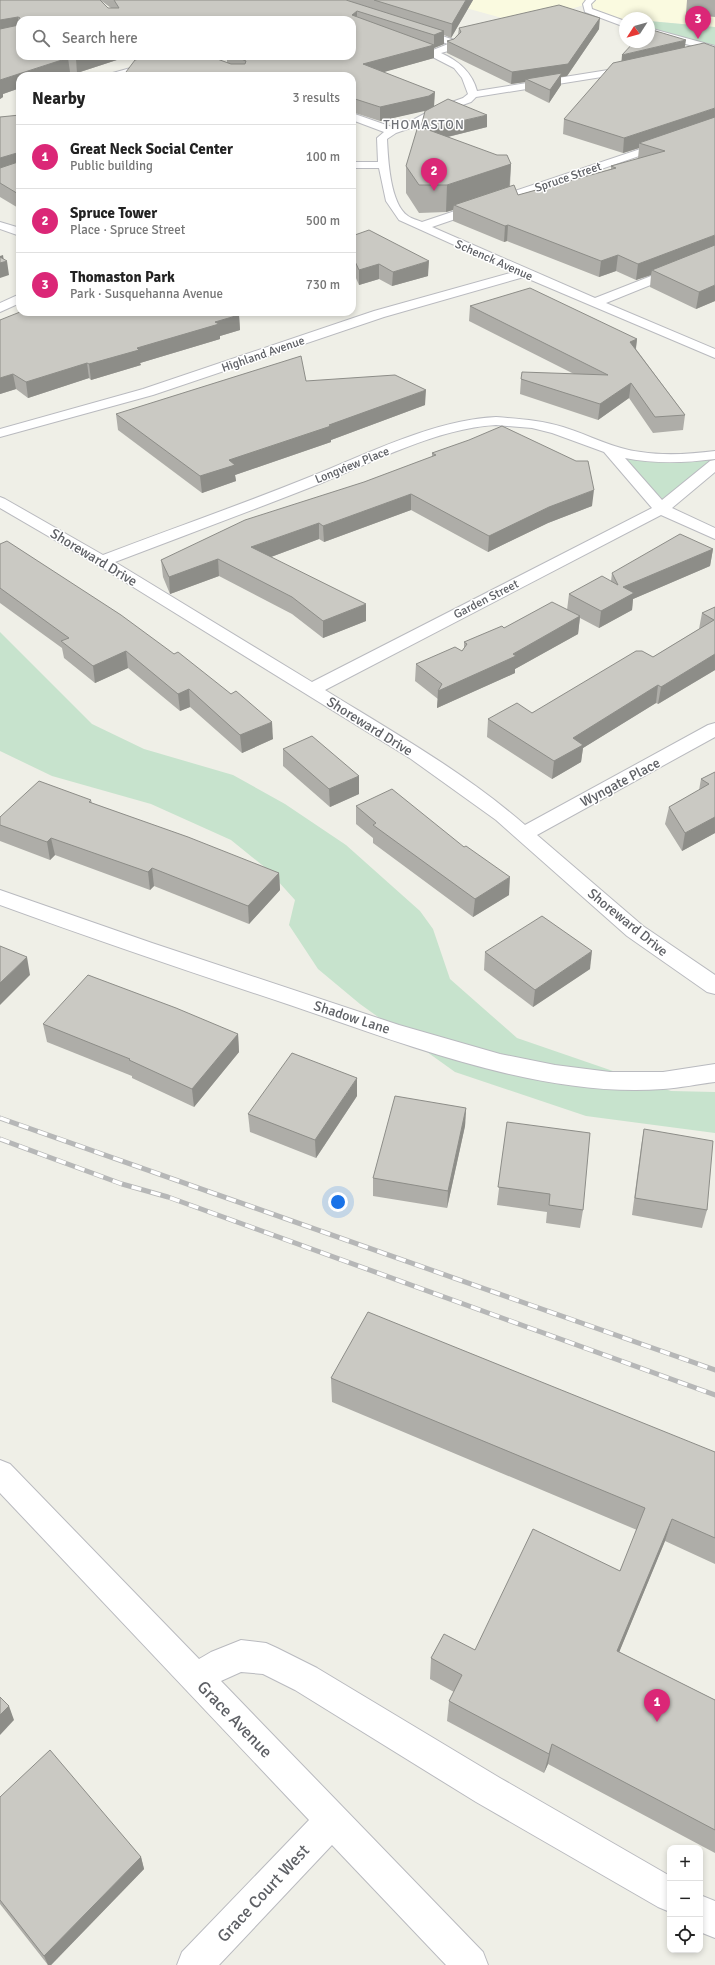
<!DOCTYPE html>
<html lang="en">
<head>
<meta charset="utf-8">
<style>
	:root { --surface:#fff; --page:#f2f2f2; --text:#222; --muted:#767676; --line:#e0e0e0; --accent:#db2777 }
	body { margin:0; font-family:Signika,sans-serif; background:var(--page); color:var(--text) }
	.controls { position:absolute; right:12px; bottom:12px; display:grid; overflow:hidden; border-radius:8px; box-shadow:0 2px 6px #0003 }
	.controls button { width:36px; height:36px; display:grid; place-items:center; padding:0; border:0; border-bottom:1px solid var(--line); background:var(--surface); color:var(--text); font:20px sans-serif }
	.compass { position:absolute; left:619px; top:12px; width:36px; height:36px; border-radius:50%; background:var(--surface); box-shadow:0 2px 6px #0003; rotate:234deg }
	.you { position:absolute; left:338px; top:1202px; width:14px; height:14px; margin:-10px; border:3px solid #fff; border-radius:50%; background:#1a73e8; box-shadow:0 0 0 6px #1a73e833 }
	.badge { display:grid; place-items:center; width:26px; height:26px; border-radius:50%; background:var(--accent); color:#fff; font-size:13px; font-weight:700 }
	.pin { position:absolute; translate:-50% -33px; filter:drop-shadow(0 1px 2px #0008) }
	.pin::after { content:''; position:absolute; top:21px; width:14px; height:12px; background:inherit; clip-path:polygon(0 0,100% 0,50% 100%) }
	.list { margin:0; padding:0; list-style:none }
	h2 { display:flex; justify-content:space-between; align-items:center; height:52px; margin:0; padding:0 16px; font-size:17px }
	h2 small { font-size:13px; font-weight:400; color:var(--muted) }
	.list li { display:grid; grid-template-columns:26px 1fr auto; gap:12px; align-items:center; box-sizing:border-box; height:64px; padding:0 16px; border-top:1px solid var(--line) }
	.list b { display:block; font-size:15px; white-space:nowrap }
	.list p { margin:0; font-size:13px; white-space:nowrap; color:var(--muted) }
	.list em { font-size:13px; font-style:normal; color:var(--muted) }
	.icon { flex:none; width:22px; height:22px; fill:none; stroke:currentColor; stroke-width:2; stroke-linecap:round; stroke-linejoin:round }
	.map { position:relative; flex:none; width:715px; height:1965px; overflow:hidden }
	.search { position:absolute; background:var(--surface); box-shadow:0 2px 6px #0003; left:16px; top:16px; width:340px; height:44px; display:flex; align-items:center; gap:10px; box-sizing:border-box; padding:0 14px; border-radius:12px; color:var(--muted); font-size:15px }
	.panel { position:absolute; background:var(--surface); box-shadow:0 2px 6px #0003; left:16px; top:72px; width:340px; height:244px; border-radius:12px }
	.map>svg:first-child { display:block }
	.commercial { fill:#fafae0 }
	.green { fill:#c7e3cd }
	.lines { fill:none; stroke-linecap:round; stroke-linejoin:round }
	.minor-casing { stroke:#b9babf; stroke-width:2 }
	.minor { fill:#fff; fill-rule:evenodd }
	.rail-casing { stroke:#b6b7b7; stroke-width:5 }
	.rail { stroke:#fff; stroke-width:3.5; stroke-dasharray:10; stroke-linecap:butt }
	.wall { fill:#aeada8; fill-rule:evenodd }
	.shaded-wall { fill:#8d8d88 }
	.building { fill:#cac9c3; stroke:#8d8d88 }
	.labels { text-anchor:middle; stroke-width:3; stroke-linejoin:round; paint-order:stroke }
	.far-street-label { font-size:12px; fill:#5e6065; stroke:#fff }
	.far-quarter-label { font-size:13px; letter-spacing:1px; fill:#707277; stroke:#fff }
	.street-label { font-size:14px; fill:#5e6065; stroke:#fff }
	.near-street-label { font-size:17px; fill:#5e6065; stroke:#fff }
</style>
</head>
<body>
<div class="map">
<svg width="715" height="1965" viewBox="0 0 715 1965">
	<rect width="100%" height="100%" fill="#efefe7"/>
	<path class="commercial" d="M 437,0 L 715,0 L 715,27 L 649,21 L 649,18 L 625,18 L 625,24 L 595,14 L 587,4 L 523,24 Z"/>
	<g class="green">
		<path d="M 649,21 L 715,27 L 715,49 L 649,30 Z"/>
		<path d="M 617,452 L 626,454 L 715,455 L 715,464 L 661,509 Z"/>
		<path d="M 0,632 L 92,724 L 144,749 L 233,775 L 285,804 L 346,845 L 420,911 L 433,929 L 450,979 L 517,1038 L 671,1091 L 715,1092 L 715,1133 L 586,1116 L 455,1072 L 360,1004 L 318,969 L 289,925 L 295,900 L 267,869 L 231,840 L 151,804 L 52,776 L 0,751 Z"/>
	</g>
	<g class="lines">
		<defs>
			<g id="minor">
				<path d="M 586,0 L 595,0 L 591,4 L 592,9 L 625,21 L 625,27 L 585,12 L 583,4 Z"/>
				<path d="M 416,27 L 457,41 L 459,43 L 452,50 L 441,53 C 459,61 472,72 477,91 L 633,66 L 638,69 L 633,72 L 476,97 L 471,102 L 443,112 L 419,125 L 396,133 L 387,139 C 388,159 390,204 408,216 C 412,219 418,220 422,222 L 715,124 L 715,130 L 432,227 L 595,298 L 715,251 L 715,259 L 606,303 L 715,349 L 715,358 L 524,277 L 384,317 L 153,395 L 0,437 L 0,429 L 143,389 L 374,311 L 514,272 L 399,220 L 386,201 L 379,168 L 352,168 L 352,162 L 378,162 L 377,138 L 384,132 L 352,120 L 352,113 L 392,127 L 411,121 L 435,108 L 463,98 L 468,94 L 462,78 L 454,68 L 421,51 L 426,48 L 433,50 L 448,44 L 413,32 L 412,30 Z"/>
				<path d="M 649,28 L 715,46 L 715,52 L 649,34 Z"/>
				<path d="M 174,56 L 189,56 L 187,58 L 123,76 L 107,76 L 109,74 Z"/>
				<path d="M 0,222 L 20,228 L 20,236 L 0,229 Z"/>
				<path d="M 20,294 L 20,303 L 0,312 L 0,303 Z"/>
				<path d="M 496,417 C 519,419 541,420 563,427 C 589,435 614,449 641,452 C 666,456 691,454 715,451 L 715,459 C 684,463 655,464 625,458 L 662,500 L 710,461 L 715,460 L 715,472 L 672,508 L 715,528 L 715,539 L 661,515 L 325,690 C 393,732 464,772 525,825 L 708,725 L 715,723 L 715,737 L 537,835 L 643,926 L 715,975 L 715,994 L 707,992 L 627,936 L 496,820 L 411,759 L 96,564 L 0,508 L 0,497 L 5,499 L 103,555 C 171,529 240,505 307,478 C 365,455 433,420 496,417 ZM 496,425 L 532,428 L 552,433 L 604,452 L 652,508 L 312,682 L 115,562 C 183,536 251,511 319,484 C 373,462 438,428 496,425 Z"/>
				<path d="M 0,890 L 152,943 L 399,1025 L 500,1054 L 555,1065 L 610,1072 L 663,1072 L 715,1064 L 715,1082 C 698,1084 680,1088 663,1089 C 540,1098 405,1044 290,1005 C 193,973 96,940 0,905 Z"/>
				<path d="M 0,1460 L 10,1464 L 199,1659 L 211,1652 L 241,1640 L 266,1643 L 277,1648 L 317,1668 L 500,1778 L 670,1876 L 670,1912 L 658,1907 L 476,1802 L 295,1690 L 263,1674 L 241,1672 L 221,1681 L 483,1952 L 488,1965 L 446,1965 L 332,1845 L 219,1965 L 177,1965 L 182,1952 L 309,1820 L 0,1493 Z"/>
				<path d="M 700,1895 L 715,1901 L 715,1938 L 700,1932 Z"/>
			</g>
		</defs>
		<use href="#minor" class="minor-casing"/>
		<use href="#minor" class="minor"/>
		<defs>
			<g id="rail">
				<path d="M 0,1118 L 715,1370"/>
				<path d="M 0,1139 L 122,1184 L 168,1197 L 715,1395"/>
			</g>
		</defs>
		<use href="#rail" class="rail-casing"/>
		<use href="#rail" class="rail"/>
	</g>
	<g class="wall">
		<path d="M 0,0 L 473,0 L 451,38 L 444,35 L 444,44 L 434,48 L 434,58 L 383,72 L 434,106 L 487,127 L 448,137 L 511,164 L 510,187 L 518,195 L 611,169 L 611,166 L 639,159 L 638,158 L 639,148 L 623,153 L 563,134 L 564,119 L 685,48 L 715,301 L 696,309 L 650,287 L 651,275 L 636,280 L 616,271 L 599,277 L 507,241 L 504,242 L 453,221 L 453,210 L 446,212 L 419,213 L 406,193 L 406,166 L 421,127 L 426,110 L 380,121 L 352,112 L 352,76 L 143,58 L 143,56 L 352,56 L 352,20 L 20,56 L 129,56 L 77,73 L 70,72 L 57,76 L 20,76 L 20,88 L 3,94 L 3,97 L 0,99 ZM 101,1 L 103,2 L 111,8 L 108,8 ZM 227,58 L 227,63 L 219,60 Z"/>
		<path d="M 687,0 L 715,0 L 715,17 L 686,14 Z"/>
		<path d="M 459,28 L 599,29 L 567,76 L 561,77 L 561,85 L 549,103 L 525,91 L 525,82 L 511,84 L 447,53 L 447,41 L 454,39 L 458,34 Z"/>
		<path d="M 20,115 L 20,209 L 0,197 L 0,117 Z"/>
		<path d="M 352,236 L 428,276 L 392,286 L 379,279 L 359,285 L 352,269 Z"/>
		<path d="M 470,306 L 637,339 L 636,349 L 685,415 L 683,430 L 653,433 L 629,398 L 598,420 L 520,394 L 521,379 L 574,374 L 469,321 Z"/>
		<path d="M 239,315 L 240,330 L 220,336 L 220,339 L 140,363 L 141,365 L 91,380 L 89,378 L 28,398 L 16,389 L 0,394 L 0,320 Z"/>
		<path d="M 306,381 L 425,405 L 331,440 L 331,442 L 235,475 L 236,481 L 202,493 L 118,430 L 116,414 Z"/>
		<path d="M 432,453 L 592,506 L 548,523 L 488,552 L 411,510 L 324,542 L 319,539 L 271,557 L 366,621 L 323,638 L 292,614 L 219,576 L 170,594 L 163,577 L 161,560 L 432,457 Z"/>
		<path d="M 0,544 L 273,739 L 242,753 L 190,707 L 180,711 L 128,668 L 95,683 L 64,658 L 62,648 L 0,603 Z"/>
		<path d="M 713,549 L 710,566 L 633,599 L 632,610 L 599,628 L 580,618 L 578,634 L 515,669 L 515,673 L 437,708 L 438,699 L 415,681 L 416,664 L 462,651 L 464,648 L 464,642 L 504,628 L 567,610 L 569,594 L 611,581 L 612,573 Z"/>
		<path d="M 715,607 L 715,670 L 658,704 L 656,703 L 583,748 L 581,762 L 552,779 L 487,737 L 488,719 L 532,713 L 653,657 L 699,629 L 702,613 Z"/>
		<path d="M 283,749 L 359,776 L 359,794 L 330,807 L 283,766 Z"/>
		<path d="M 715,772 L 715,833 L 682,851 L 665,824 L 669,807 L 699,790 L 701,779 Z"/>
		<path d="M 91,800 L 92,803 L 279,873 L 280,890 L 249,924 L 154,886 L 150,890 L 55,855 L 50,860 L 0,841 L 0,817 Z"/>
		<path d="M 356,806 L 509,895 L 473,917 L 373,843 L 373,838 L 356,824 Z"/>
		<path d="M 485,952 L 590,969 L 533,1007 L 484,970 Z"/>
		<path d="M 43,1024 L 238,1034 L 239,1052 L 194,1107 L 132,1078 L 132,1076 L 47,1042 Z"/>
		<path d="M 357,1096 L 316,1158 L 250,1132 L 248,1114 Z"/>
		<path d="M 466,1108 L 465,1126 L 447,1208 L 373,1196 L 373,1178 Z"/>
		<path d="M 507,1122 L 583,1210 L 580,1228 L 546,1223 L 547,1212 L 497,1205 Z"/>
		<path d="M 644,1129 L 707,1210 L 702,1228 L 632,1215 L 641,1147 Z"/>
		<path d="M 331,1378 L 715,1452 L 715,1564 L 665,1541 L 619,1652 L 715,1700 L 715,1853 L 548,1764 L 544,1773 L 447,1721 L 449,1701 L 454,1692 L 430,1679 L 431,1658 L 475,1650 L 620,1571 L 637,1530 L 332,1402 Z"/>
		<path d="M 0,1797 L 141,1857 L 144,1869 L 51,1965 L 48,1965 L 0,1904 Z"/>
	</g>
	<g class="shaded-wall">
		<path d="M 466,0 L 473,0 L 451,38 L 452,24 Z"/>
		<path d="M 357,11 L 357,24 L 352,15 Z"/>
		<path d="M 18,17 L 20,30 L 0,33 L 0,20 Z"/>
		<path d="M 600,18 L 599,29 L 567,76 L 561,77 L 561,85 L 549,103 L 550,90 L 526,79 L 525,82 L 511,84 L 512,72 Z"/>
		<path d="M 444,31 L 444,44 L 434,48 L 434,58 L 363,78 L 363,64 L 434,45 L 434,35 Z"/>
		<path d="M 686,40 L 684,52 L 621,67 L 622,55 Z"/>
		<path d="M 86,56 L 129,56 L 77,73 L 76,59 Z"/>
		<path d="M 213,56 L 227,56 L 227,58 L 213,61 Z"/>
		<path d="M 68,58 L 70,72 L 57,76 L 20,76 L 20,88 L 3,94 L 3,97 L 0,99 L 0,80 Z"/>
		<path d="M 435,92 L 434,107 L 429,110 L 380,121 L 380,107 Z"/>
		<path d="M 715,108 L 715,119 L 639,143 L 639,148 L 623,153 L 624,138 Z"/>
		<path d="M 487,115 L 487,127 L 419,144 L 420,131 Z"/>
		<path d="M 17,153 L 20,168 L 0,174 L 0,158 Z"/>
		<path d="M 511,164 L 509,191 L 454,205 L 453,210 L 446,212 L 447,185 Z"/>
		<path d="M 508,225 L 507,241 L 504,242 L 505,226 Z"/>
		<path d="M 715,235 L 715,250 L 652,270 L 651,275 L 636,280 L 638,264 Z"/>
		<path d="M 3,255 L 4,262 L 7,261 L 9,275 L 0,278 L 0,256 Z"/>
		<path d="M 618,255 L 616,271 L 599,277 L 601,261 Z"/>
		<path d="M 429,261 L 428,276 L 392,286 L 393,272 Z"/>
		<path d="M 379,264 L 379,279 L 359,285 L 359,270 Z"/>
		<path d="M 715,285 L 715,301 L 696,309 L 699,292 Z"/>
		<path d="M 239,315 L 240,330 L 220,336 L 220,339 L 140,363 L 141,365 L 91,380 L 89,364 L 215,322 Z"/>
		<path d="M 637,339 L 635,354 L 630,342 Z"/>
		<path d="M 87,363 L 89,378 L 28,398 L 26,382 Z"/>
		<path d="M 13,374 L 16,389 L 0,394 L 0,378 Z"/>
		<path d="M 631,383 L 629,398 L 598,420 L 600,404 Z"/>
		<path d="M 426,390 L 425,405 L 331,440 L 331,442 L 235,475 L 236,481 L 202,493 L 200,476 L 229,460 Z"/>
		<path d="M 594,490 L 592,506 L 548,523 L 488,552 L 489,536 L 549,507 Z"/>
		<path d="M 411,494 L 411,510 L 324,542 L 323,526 Z"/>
		<path d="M 319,523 L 319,539 L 252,564 L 251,547 Z"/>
		<path d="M 713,549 L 710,566 L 633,599 L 632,610 L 599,628 L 601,611 L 623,587 Z"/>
		<path d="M 218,559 L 219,576 L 170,594 L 169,577 Z"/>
		<path d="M 366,604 L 366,621 L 323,638 L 323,621 Z"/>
		<path d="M 580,616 L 578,634 L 515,669 L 515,673 L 437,708 L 438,691 L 513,654 Z"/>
		<path d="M 126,651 L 128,668 L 95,683 L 93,666 Z"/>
		<path d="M 715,654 L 715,670 L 658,704 L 661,687 Z"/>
		<path d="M 658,685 L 656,703 L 583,748 L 581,762 L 552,779 L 554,761 L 573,738 Z"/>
		<path d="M 189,689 L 190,707 L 180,711 L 178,694 Z"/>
		<path d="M 272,722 L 273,739 L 242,753 L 240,735 Z"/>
		<path d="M 359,776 L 359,794 L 330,807 L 329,789 Z"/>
		<path d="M 715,817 L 715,833 L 682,851 L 685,833 Z"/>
		<path d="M 51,838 L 55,855 L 50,860 L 47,842 Z"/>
		<path d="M 152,868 L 154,886 L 150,890 L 148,872 Z"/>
		<path d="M 279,873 L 280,890 L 249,924 L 248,906 Z"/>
		<path d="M 510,877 L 509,895 L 473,917 L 475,899 Z"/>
		<path d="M 592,951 L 590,969 L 533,1007 L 535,990 Z"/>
		<path d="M 27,957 L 30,975 L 0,1005 L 0,983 Z"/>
		<path d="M 238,1034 L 239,1052 L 194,1107 L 192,1089 Z"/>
		<path d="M 357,1078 L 357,1096 L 316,1158 L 315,1140 Z"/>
		<path d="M 466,1108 L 465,1126 L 447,1208 L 448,1191 Z"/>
		<path d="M 672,1519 L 665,1541 L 611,1672 L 617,1651 Z"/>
		<path d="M 9,1706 L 14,1720 L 0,1735 L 0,1715 Z"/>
		<path d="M 552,1744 L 548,1764 L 544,1773 L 549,1754 Z"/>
		<path d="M 141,1857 L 144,1869 L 51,1965 L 48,1965 L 44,1956 Z"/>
	</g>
	<g class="building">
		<path d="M 0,0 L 100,0 L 108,8 L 119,8 L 114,0 L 346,0 L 444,31 L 434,35 L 357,11 L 352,15 L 434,45 L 363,64 L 435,92 L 429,96 L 380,107 L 352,98 L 352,76 L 337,76 L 336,75 L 336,76 L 123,76 L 135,60 L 151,56 L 209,56 L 231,64 L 245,64 L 246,61 L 234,56 L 352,56 L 352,20 L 20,20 L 20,56 L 86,56 L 76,59 L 68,58 L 0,80 L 0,29 L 19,25 L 20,18 L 18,17 L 0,20 Z"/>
		<path d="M 374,0 L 466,0 L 452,24 Z"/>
		<path d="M 559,5 L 600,18 L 568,64 L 512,72 L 447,41 L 454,39 L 461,32 L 459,28 Z"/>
		<path d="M 649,29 L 686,40 L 622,55 L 634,42 L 649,42 Z"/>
		<path d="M 704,43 L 715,47 L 715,108 L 624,138 L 564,119 L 613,63 Z"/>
		<path d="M 562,73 L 550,90 L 526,79 Z"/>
		<path d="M 448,99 L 487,115 L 427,129 L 421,127 L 425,111 Z"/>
		<path d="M 20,115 L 20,195 L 0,183 L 0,168 L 18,162 L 19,154 L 17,153 L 0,158 L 0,117 Z"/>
		<path d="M 715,117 L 715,235 L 638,264 L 618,255 L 601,261 L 508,225 L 505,226 L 454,205 L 514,185 L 518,195 L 616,168 L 611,166 L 665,151 L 639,143 Z"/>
		<path d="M 418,126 L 497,155 L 507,155 L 511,164 L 447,185 L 419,185 L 406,166 Z"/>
		<path d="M 369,230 L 429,261 L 393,272 L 379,264 L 359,270 L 352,255 L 352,236 Z"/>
		<path d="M 715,245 L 715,285 L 699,292 L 652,270 Z"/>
		<path d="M 0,257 L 7,261 L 0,263 Z"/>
		<path d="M 530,288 L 637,339 L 630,342 L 685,415 L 655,417 L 631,383 L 600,404 L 521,379 L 522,372 L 608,375 L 470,306 Z"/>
		<path d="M 20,312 L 229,312 L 239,315 L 215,322 L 219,324 L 137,348 L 139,350 L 89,364 L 87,363 L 26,382 L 13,374 L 0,378 L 0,320 Z"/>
		<path d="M 301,356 L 306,381 L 395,375 L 426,390 L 329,425 L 331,426 L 229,460 L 235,465 L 200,476 L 116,414 Z"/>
		<path d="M 502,426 L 576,461 L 588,461 L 594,490 L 549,507 L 489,536 L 411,494 L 323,526 L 319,523 L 251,547 L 366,604 L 323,621 L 292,597 L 218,559 L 169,577 L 161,560 L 245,520 L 364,482 L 436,455 L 432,453 L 469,440 Z"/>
		<path d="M 680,534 L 713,549 L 623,587 L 634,593 L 601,611 L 569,594 L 602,576 L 618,585 L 612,573 Z"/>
		<path d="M 7,541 L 121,615 L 174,654 L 178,652 L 231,694 L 236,691 L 272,722 L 240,735 L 189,689 L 178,694 L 126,651 L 93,666 L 61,641 L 69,638 L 0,588 L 0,544 Z"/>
		<path d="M 552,602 L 580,616 L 513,654 L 516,656 L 438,691 L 442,684 L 416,664 L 455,647 L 462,651 L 467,644 L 464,642 L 502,626 L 504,628 Z"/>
		<path d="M 715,607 L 715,654 L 661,687 L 658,685 L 573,738 L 583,745 L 554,761 L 488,719 L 517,703 L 532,713 L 636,651 L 642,651 L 653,657 L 714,620 L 702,613 Z"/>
		<path d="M 312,736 L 359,776 L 329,789 L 283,749 Z"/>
		<path d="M 715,772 L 715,817 L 685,833 L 669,807 L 709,784 L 701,779 Z"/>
		<path d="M 39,781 L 91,800 L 89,802 L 188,837 L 279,873 L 248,906 L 152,868 L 148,872 L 51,838 L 47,842 L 0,825 L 0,817 Z"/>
		<path d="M 392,789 L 464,847 L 466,846 L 510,877 L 475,899 L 373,825 L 376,823 L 356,806 Z"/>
		<path d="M 542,916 L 592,951 L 535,990 L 485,952 Z"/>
		<path d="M 0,946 L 27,957 L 0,983 Z"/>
		<path d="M 88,975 L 176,1008 L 238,1034 L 192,1089 L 129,1060 L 130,1059 L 43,1024 Z"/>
		<path d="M 292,1053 L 357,1078 L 315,1140 L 248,1114 Z"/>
		<path d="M 395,1096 L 466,1108 L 448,1191 L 373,1178 Z"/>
		<path d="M 507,1122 L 590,1133 L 583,1210 L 549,1205 L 550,1194 L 498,1187 Z"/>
		<path d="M 644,1129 L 713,1141 L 707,1210 L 635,1198 Z"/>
		<path d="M 368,1312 L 715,1452 L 715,1538 L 672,1519 L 617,1651 L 715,1700 L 715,1830 L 552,1744 L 549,1754 L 449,1701 L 462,1675 L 431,1658 L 444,1634 L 475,1650 L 533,1529 L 620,1571 L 645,1508 L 331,1378 Z"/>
		<path d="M 0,1697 L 9,1706 L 0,1715 Z"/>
		<path d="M 50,1750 L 141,1857 L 44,1956 L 0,1900 L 0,1797 Z"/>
	</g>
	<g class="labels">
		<g class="far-street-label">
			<text transform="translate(568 177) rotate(-19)" y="4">Spruce Street</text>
			<text transform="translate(494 260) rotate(24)" y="4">Schenck Avenue</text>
			<text transform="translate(263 354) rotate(-19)" y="4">Highland Avenue</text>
			<text transform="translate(352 465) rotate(-22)" y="4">Longview Place</text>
			<text transform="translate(486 599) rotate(-27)" y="4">Garden Street</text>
		</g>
		<g class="far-quarter-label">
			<text x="424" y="129">THOMASTON</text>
		</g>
		<g class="street-label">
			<text transform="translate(94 557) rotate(31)" y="5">Shoreward Drive</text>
			<text transform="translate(370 726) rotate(32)" y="5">Shoreward Drive</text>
			<text transform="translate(620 782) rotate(-28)" y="5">Wyngate Place</text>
			<text transform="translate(628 922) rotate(39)" y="5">Shoreward Drive</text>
			<text transform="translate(352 1017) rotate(18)" y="5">Shadow Lane</text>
		</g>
		<g class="near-street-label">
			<text transform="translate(235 1719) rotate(46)" y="6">Grace Avenue</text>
			<text transform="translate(263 1893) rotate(-47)" y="6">Grace Court West</text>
		</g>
	</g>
</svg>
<div class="controls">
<button>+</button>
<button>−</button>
<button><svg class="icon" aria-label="locate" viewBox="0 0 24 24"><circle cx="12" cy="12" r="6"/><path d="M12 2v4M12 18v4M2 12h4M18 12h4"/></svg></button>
</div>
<svg class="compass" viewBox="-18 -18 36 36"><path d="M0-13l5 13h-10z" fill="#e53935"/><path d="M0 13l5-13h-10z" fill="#767676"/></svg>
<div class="you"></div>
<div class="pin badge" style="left:657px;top:1722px">1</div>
<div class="pin badge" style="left:434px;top:191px">2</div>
<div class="pin badge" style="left:698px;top:39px">3</div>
<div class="search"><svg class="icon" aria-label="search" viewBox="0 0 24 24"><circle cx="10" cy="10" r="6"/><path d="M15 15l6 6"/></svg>Search here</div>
<section class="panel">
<h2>Nearby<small>3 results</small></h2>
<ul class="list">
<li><span class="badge">1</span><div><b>Great Neck Social Center</b><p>Public building</p></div><em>100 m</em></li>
<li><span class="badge">2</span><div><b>Spruce Tower</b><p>Place · Spruce Street</p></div><em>500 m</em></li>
<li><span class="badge">3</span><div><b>Thomaston Park</b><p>Park · Susquehanna Avenue</p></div><em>730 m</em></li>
</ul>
</section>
</div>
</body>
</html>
